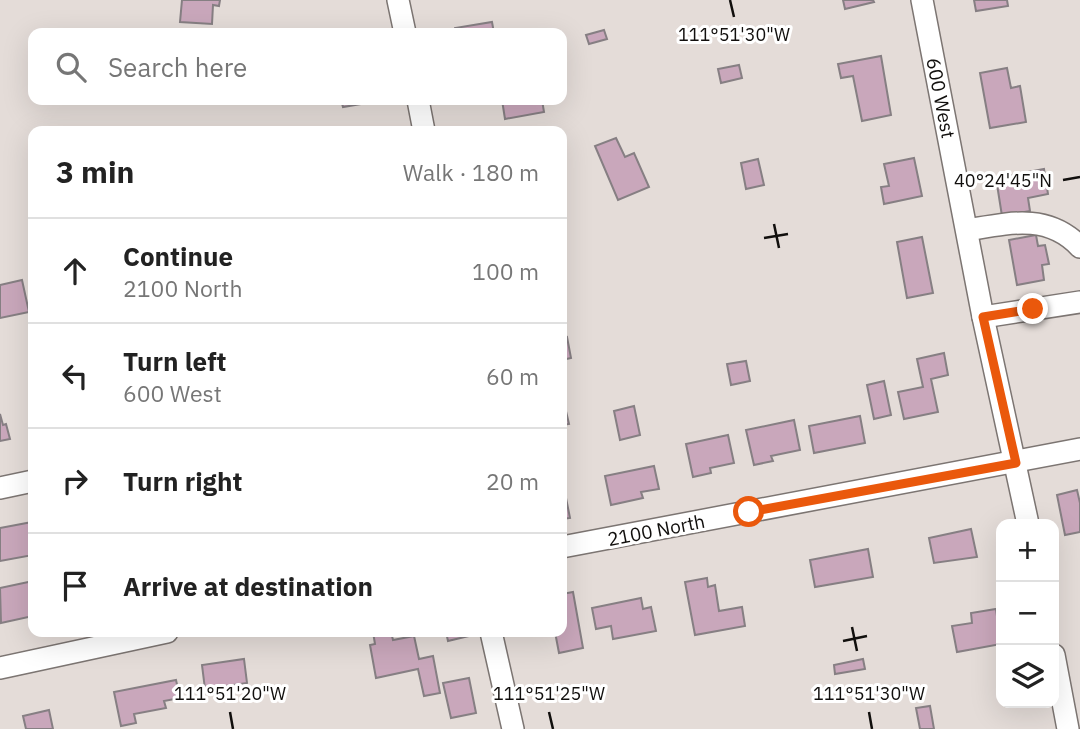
<!DOCTYPE html>
<html lang="en">
<head>
<meta charset="utf-8">
<style>
	:root { --surface:#fff; --page:#f6f6f6; --text:#222; --muted:#767676; --line:#e0e0e0 }
	body { margin:0; font-family:"IBM Plex Sans",sans-serif; background:var(--page); color:var(--text) }
	.controls { position:absolute; right:21px; bottom:21px; display:grid; overflow:hidden; border-radius:14px; box-shadow:0 7px 28px #0002 }
	.controls button { width:63px; height:63px; display:grid; place-items:center; padding:0; border:0; border-bottom:2px solid var(--line); background:var(--surface); color:var(--text); font:35px sans-serif }
	.stop { position:absolute; width:21px; height:21px; margin:-16px; border:5px solid #ea580c; border-radius:50%; background:#fff }
	.stop.end { background:#ea580c; border-color:#fff; box-shadow:0 2px 7px #0008 }
	.list { margin:0; padding:0; list-style:none }
	h2 { display:flex; justify-content:space-between; align-items:center; height:91px; margin:0; padding:0 28px; font-size:30px }
	h2 small { font-size:23px; font-weight:400; color:var(--muted) }
	.list li { display:grid; grid-template-columns:46px 1fr auto; gap:21px; align-items:center; box-sizing:border-box; height:105px; padding:0 28px; border-top:2px solid var(--line) }
	.list b { display:block; font-size:26px; white-space:nowrap }
	.list p { margin:0; font-size:23px; white-space:nowrap; color:var(--muted) }
	.list em { font-size:23px; font-style:normal; color:var(--muted) }
	.icon { flex:none; width:38px; height:38px; fill:none; stroke:currentColor; stroke-width:2; stroke-linecap:round; stroke-linejoin:round }
	.map { position:relative; flex:none; width:1080px; height:729px; overflow:hidden }
	.search { position:absolute; background:var(--surface); box-shadow:0 7px 28px #0002; left:28px; top:28px; width:539px; height:77px; display:flex; align-items:center; gap:18px; box-sizing:border-box; padding:0 24px; border-radius:14px; color:var(--muted); font-size:26px }
	.panel { position:absolute; background:var(--surface); box-shadow:0 7px 28px #0002; left:28px; top:126px; width:539px; height:511px; border-radius:14px }
	.map>svg:first-child { display:block }
	.building { fill:#c9a7bb; stroke:#867f83; stroke-width:2 }
	.lines { fill:none; stroke-linecap:round; stroke-linejoin:round }
	.minor-casing { stroke:#7c7572; stroke-width:24 }
	.minor { stroke:#fff; stroke-width:21 }
	.route { stroke:#ea580c; stroke-width:9 }
	.ticks { fill:none; stroke:#110f0d; stroke-width:2.5 }
	.labels { text-anchor:middle; stroke-width:6; stroke-linejoin:round; paint-order:stroke }
	.street-label { font-size:19px; fill:#110f0d; stroke:#fff }
	.ticks-label { font-size:18px; text-anchor:middle; fill:#110f0d; stroke:#fff; stroke-width:6; stroke-linejoin:round; paint-order:stroke }
</style>
</head>
<body>
<div class="map">
<svg width="1080" height="729" viewBox="0 0 1080 729">
	<rect width="100%" height="100%" fill="#e4dcd8"/>
	<g class="building">
		<path d="M 182,0 L 220,0 L 219,6 L 213,5 L 212,24 L 180,22 Z"/>
		<path d="M 843,0 L 873,0 L 874,2 L 845,9 Z"/>
		<path d="M 974,0 L 1007,0 L 1008,6 L 976,11 Z"/>
		<path d="M 492,22 L 494,33 L 455,33 L 455,28 Z"/>
		<path d="M 604,30 L 607,39 L 589,44 L 586,35 Z"/>
		<path d="M 881,56 L 891,115 L 862,121 L 853,76 L 841,78 L 838,64 Z"/>
		<path d="M 739,65 L 742,78 L 721,83 L 718,69 Z"/>
		<path d="M 1007,68 L 1011,88 L 1020,86 L 1026,122 L 990,128 L 980,73 Z"/>
		<path d="M 341,100 L 366,100 L 367,103 L 343,107 Z"/>
		<path d="M 502,100 L 542,100 L 544,112 L 505,119 Z"/>
		<path d="M 616,138 L 625,157 L 634,153 L 649,187 L 618,200 L 595,146 Z"/>
		<path d="M 914,158 L 922,196 L 884,204 L 881,187 L 889,186 L 884,164 Z"/>
		<path d="M 758,159 L 764,185 L 746,189 L 741,163 Z"/>
		<path d="M 1044,169 L 1048,194 L 1028,198 L 1030,211 L 1002,216 L 996,178 Z"/>
		<path d="M 1036,235 L 1038,246 L 1045,245 L 1049,264 L 1042,265 L 1044,280 L 1017,285 L 1009,240 Z"/>
		<path d="M 922,237 L 933,293 L 907,298 L 897,242 Z"/>
		<path d="M 22,280 L 29,312 L 0,318 L 0,285 Z"/>
		<path d="M 567,337 L 571,358 L 562,360 L 562,338 Z"/>
		<path d="M 944,353 L 948,375 L 931,379 L 938,412 L 904,419 L 898,392 L 923,387 L 917,359 Z"/>
		<path d="M 746,361 L 750,381 L 731,385 L 727,364 Z"/>
		<path d="M 884,381 L 891,415 L 874,419 L 867,385 Z"/>
		<path d="M 634,406 L 640,435 L 620,440 L 614,411 Z"/>
		<path d="M 565,407 L 569,424 L 562,425 L 562,408 Z"/>
		<path d="M 0,414 L 3,425 L 6,424 L 10,439 L 0,441 Z"/>
		<path d="M 860,416 L 865,443 L 814,453 L 809,426 Z"/>
		<path d="M 794,420 L 800,450 L 771,456 L 773,461 L 754,465 L 746,430 Z"/>
		<path d="M 728,435 L 734,463 L 710,468 L 711,473 L 693,477 L 686,444 Z"/>
		<path d="M 654,466 L 659,489 L 641,492 L 643,498 L 611,505 L 605,476 Z"/>
		<path d="M 562,478 L 570,518 L 562,519 Z"/>
		<path d="M 1077,490 L 1080,503 L 1080,532 L 1065,535 L 1057,495 Z"/>
		<path d="M 32,522 L 33,555 L 0,561 L 0,528 Z"/>
		<path d="M 971,529 L 977,557 L 934,563 L 929,538 Z"/>
		<path d="M 868,549 L 873,577 L 815,587 L 810,560 Z"/>
		<path d="M 707,578 L 708,587 L 715,585 L 719,611 L 742,607 L 745,626 L 695,635 L 685,582 Z"/>
		<path d="M 33,581 L 33,616 L 1,623 L 0,588 Z"/>
		<path d="M 573,592 L 583,648 L 559,653 L 555,632 L 562,632 L 562,594 Z"/>
		<path d="M 641,598 L 643,609 L 651,607 L 656,631 L 613,639 L 611,626 L 596,629 L 592,608 Z"/>
		<path d="M 996,609 L 1001,644 L 957,652 L 952,626 L 972,623 L 971,613 Z"/>
		<path d="M 373,632 L 391,632 L 393,640 L 414,636 L 419,659 L 433,656 L 440,693 L 424,696 L 418,669 L 376,678 L 370,645 L 375,644 Z"/>
		<path d="M 446,632 L 476,632 L 477,634 L 448,641 Z"/>
		<path d="M 244,659 L 247,683 L 205,689 L 202,665 Z"/>
		<path d="M 863,659 L 865,669 L 835,674 L 834,665 Z"/>
		<path d="M 469,678 L 476,713 L 451,718 L 443,683 Z"/>
		<path d="M 176,680 L 180,698 L 164,701 L 166,708 L 134,714 L 136,723 L 121,726 L 114,692 Z"/>
		<path d="M 930,706 L 934,729 L 920,729 L 916,708 Z"/>
		<path d="M 49,710 L 53,729 L 26,729 L 23,716 Z"/>
	</g>
	<g class="lines">
		<defs>
			<g id="minor">
				<path d="M 398,0 L 405,33"/>
				<path d="M 922,0 L 983,317 L 1028,524"/>
				<path d="M 418,100 L 424,131"/>
				<path d="M 967,230 C 1009,223 1048,213 1080,247"/>
				<path d="M 983,317 L 1080,302"/>
				<path d="M 0,488 L 33,481"/>
				<path d="M 562,547 L 1080,449"/>
				<path d="M 491,632 L 513,729"/>
				<path d="M 1054,655 L 1068,729"/>
				<path d="M 0,668 L 167,632"/>
			</g>
		</defs>
		<use href="#minor" class="minor-casing"/>
		<use href="#minor" class="minor"/>
	</g>
	<g class="lines">
		<path class="route" d="M 749,512 L 1016,463 L 983,317 L 1033,309"/>
	</g>
	<path class="ticks" d="M 730,0 L 734,17M 1063,180 L 1080,177M 774,224 L 779,248M 764,238 L 788,234M 852,627 L 857,651M 843,641 L 867,636M 230,712 L 233,729M 549,712 L 553,729M 869,712 L 872,729"/>
	<g class="labels">
		<g class="street-label">
			<text transform="translate(941 98) rotate(79)" y="7">600 West</text>
			<text transform="translate(656 530) rotate(-11)" y="7">2100 North</text>
		</g>
	</g>
	<g class="ticks-label">
		<text x="734" y="41">111°51'30"W</text>
		<text x="1003" y="187">40°24'45"N</text>
		<text x="230" y="700">111°51'20"W</text>
		<text x="549" y="700">111°51'25"W</text>
		<text x="869" y="700">111°51'30"W</text>
	</g>
</svg>
<div class="controls">
<button>+</button>
<button>−</button>
<button><svg class="icon" aria-label="layers" viewBox="0 0 24 24"><path d="M12 4l9 5-9 5-9-5zM3 14l9 5 9-5"/></svg></button>
</div>
<div class="stop" style="left:749px;top:512px"></div>
<div class="stop end" style="left:1033px;top:309px"></div>
<div class="search"><svg class="icon" aria-label="search" viewBox="0 0 24 24"><circle cx="10" cy="10" r="6"/><path d="M15 15l6 6"/></svg>Search here</div>
<section class="panel">
<h2>3 min<small>Walk · 180 m</small></h2>
<ul class="list">
<li><svg class="icon" aria-label="ahead" viewBox="0 0 24 24"><path d="M12 20V5M6 11l6-6 6 6"/></svg><div><b>Continue</b><p>2100 North</p></div><em>100 m</em></li>
<li><svg class="icon" aria-label="left" viewBox="0 0 24 24"><path d="M17 20v-9H6M10 6l-5 5 5 5"/></svg><div><b>Turn left</b><p>600 West</p></div><em>60 m</em></li>
<li><svg class="icon" aria-label="right" viewBox="0 0 24 24"><path d="M7 20v-9h11M14 6l5 5-5 5"/></svg><div><b>Turn right</b></div><em>20 m</em></li>
<li><svg class="icon" aria-label="arrive" viewBox="0 0 24 24"><path d="M6 21V4h12l-3 4 3 4H6"/></svg><div><b>Arrive at destination</b></div></li>
</ul>
</section>
</div>
</body>
</html>
